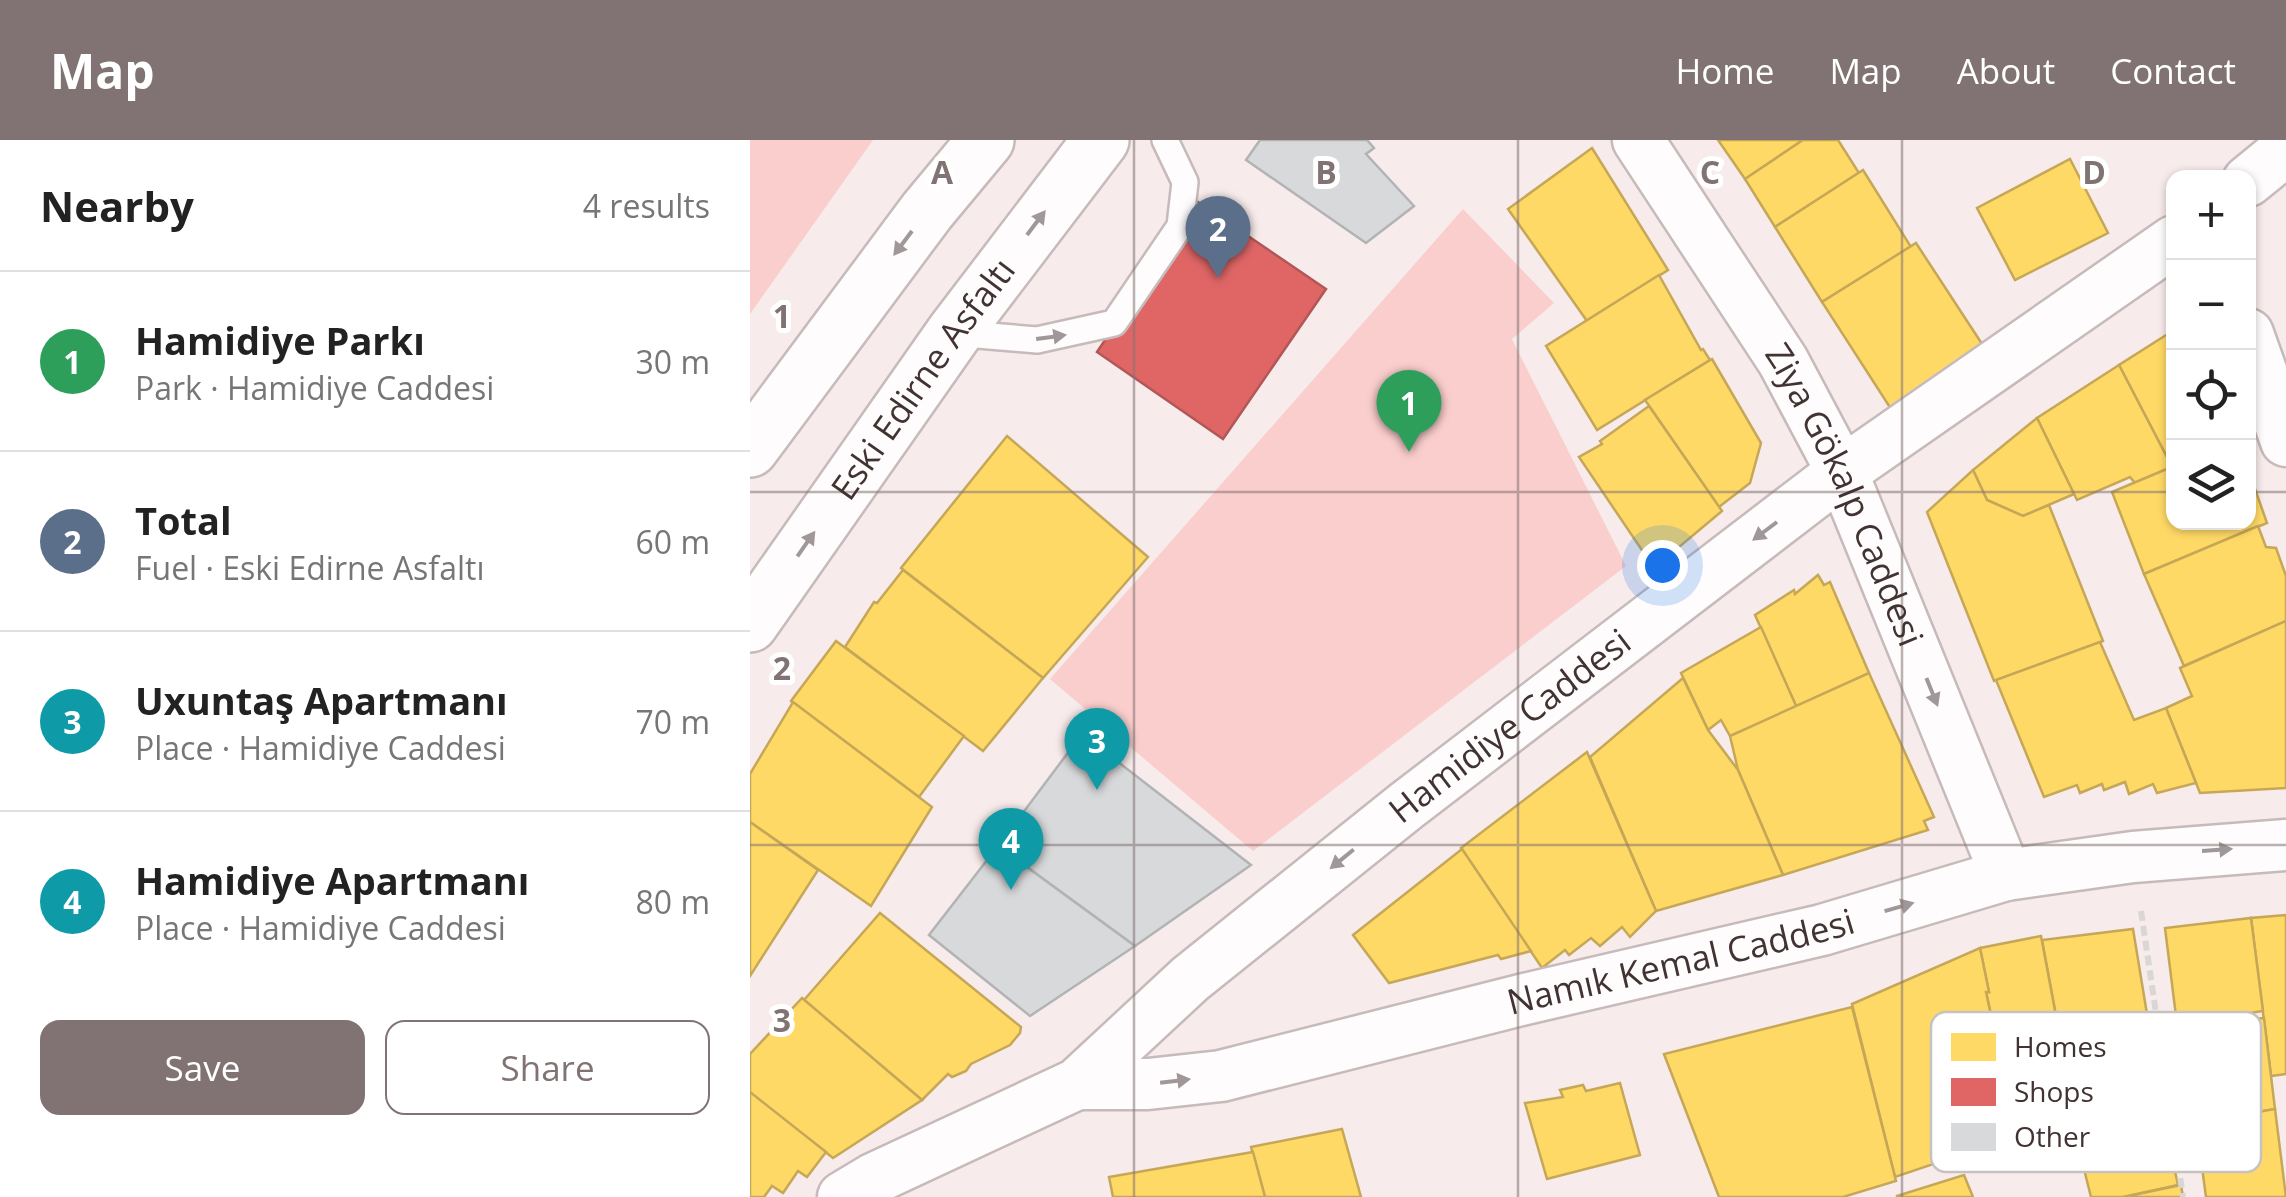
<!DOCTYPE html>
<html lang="en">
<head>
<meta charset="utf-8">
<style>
	:root { --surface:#fff; --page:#f2f2f2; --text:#222; --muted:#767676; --line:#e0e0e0; --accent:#817373 }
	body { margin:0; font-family:"Open Sans",sans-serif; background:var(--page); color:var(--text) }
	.controls { position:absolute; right:30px; top:30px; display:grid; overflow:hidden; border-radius:20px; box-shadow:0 2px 8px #0004 }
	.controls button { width:90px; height:90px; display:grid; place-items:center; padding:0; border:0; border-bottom:2px solid var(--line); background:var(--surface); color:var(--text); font:50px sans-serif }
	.you { position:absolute; left:912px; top:425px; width:35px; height:35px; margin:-25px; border:8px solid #fff; border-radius:50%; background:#1a73e8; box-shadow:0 0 0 15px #1a73e833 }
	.badge { display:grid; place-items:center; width:65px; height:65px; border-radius:50%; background:var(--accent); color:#fff; font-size:32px; font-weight:700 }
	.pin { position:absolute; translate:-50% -82px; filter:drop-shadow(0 2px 5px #0008) }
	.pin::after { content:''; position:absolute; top:52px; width:35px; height:30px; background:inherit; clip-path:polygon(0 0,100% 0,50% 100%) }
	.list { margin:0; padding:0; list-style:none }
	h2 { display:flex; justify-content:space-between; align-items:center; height:130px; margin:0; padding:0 40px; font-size:42px }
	h2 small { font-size:32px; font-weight:400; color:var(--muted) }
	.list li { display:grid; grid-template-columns:65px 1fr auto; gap:30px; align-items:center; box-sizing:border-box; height:180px; padding:0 40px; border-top:2px solid var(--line) }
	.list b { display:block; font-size:38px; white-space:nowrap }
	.list p { margin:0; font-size:32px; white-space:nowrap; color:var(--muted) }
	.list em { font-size:32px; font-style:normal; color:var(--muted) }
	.actions { display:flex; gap:20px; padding:30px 40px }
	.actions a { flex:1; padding:22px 0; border:2px solid var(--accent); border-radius:20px; text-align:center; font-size:35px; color:var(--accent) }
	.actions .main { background:var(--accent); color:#fff }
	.icon { flex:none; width:55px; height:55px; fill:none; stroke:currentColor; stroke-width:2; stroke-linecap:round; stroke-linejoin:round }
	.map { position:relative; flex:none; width:1536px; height:1057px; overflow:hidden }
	header { display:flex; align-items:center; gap:60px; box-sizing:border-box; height:140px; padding:0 50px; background:var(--accent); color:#fff }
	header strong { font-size:48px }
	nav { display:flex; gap:55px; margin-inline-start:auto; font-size:35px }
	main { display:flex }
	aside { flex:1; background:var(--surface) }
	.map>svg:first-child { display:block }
	.green { fill:#facecd }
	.homes { fill:#ffd966; stroke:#c6a757; stroke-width:2.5 }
	.shops { fill:#e06666; stroke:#b15757; stroke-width:2.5 }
	.building { fill:#d8d9da; stroke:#b2b3b4; stroke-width:2.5 }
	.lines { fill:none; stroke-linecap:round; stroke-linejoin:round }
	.lane-casing { stroke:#c6baba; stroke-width:30 }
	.street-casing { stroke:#c6baba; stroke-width:55 }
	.primary-casing { stroke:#c6baba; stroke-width:60 }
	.path { stroke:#d9d6d6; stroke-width:6; stroke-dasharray:10 5; stroke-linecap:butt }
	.lane { stroke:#fefcfc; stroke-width:25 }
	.street { stroke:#fefcfc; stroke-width:50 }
	.primary { stroke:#fefcfc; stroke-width:55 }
	.oneway { fill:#a09898 }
	.grid { fill:none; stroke:#817373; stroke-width:2.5; stroke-opacity:0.55 }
	.labels { text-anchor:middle; stroke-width:10; stroke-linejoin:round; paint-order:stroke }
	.street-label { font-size:35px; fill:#423333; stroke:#fff }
	.key { fill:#fff; stroke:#c6c2c2; stroke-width:2.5 }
	.key-label { font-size:28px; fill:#423333 }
	.grid-label { font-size:32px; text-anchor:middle; font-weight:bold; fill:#817373; stroke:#fff; stroke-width:10; stroke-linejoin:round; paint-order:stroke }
</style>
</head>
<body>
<header>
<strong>Map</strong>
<nav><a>Home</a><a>Map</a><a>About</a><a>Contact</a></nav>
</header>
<main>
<aside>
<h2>Nearby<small>4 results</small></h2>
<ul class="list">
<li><span class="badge" style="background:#2e9e5b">1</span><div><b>Hamidiye Parkı</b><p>Park · Hamidiye Caddesi</p></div><em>30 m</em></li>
<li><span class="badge" style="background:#5c6f8a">2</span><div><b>Total</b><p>Fuel · Eski Edirne Asfaltı</p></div><em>60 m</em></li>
<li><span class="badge" style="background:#0f9aa8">3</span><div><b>Uxuntaş Apartmanı</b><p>Place · Hamidiye Caddesi</p></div><em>70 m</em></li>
<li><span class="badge" style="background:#0f9aa8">4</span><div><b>Hamidiye Apartmanı</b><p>Place · Hamidiye Caddesi</p></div><em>80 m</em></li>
</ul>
<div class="actions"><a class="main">Save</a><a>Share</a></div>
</aside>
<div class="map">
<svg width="1536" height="1057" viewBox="0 0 1536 1057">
	<rect width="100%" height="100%" fill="#f7ebeb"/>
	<g class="green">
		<path d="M 0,0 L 123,0 L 0,174 Z"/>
		<path d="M 713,69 L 804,163 L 762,199 L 876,426 L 503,711 L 300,539 Z"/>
	</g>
	<g class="homes">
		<path d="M 968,0 L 1053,0 L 995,39 Z"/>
		<path d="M 1053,0 L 1088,0 L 1109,33 L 1025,87 L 995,39 Z"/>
		<path d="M 842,8 L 918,130 L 837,181 L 758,69 Z"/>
		<path d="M 1320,19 L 1358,93 L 1265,140 L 1227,68 Z"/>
		<path d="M 1113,30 L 1161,107 L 1072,162 L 1025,87 Z"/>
		<path d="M 1166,103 L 1234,207 L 1141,269 L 1072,162 Z"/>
		<path d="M 909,135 L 951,210 L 953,209 L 960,220 L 847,290 L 796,206 Z"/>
		<path d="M 1424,190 L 1424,322 L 1420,323 L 1369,225 Z"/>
		<path d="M 962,219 L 1011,303 L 1000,343 L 969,367 L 895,260 Z"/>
		<path d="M 1369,225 L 1422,327 L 1385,343 L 1380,337 L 1327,360 L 1287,278 Z"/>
		<path d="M 899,266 L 972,371 L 904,428 L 829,317 L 852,304 L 850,301 Z"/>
		<path d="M 1287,278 L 1324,354 L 1273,376 L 1237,360 L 1223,330 Z"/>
		<path d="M 257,296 L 398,417 L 293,538 L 151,428 Z"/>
		<path d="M 1424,326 L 1424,382 L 1498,382 L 1498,329 L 1517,383 L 1394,434 L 1362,352 Z"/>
		<path d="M 1223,330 L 1237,360 L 1273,376 L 1299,365 L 1353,501 L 1244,541 L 1177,372 Z"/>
		<path d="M 1508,386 L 1516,407 L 1526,408 L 1536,436 L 1536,481 L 1434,526 L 1394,434 Z"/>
		<path d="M 153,430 L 293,538 L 233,611 L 95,507 L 124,462 L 127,463 Z"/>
		<path d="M 1068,435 L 1074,445 L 1080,442 L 1119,533 L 1047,568 L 1005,475 L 1044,450 L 1045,454 Z"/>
		<path d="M 1536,481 L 1536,648 L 1450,653 L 1416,568 L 1442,556 L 1430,528 Z"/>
		<path d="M 1011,487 L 1047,568 L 980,596 L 971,580 L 958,590 L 931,533 Z"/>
		<path d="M 86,501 L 214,596 L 169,657 L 41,561 Z"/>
		<path d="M 1350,502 L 1384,580 L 1416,568 L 1446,643 L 1407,653 L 1403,644 L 1379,654 L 1375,642 L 1354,650 L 1352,644 L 1330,653 L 1327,645 L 1294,657 L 1246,540 Z"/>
		<path d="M 1119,533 L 1184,677 L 1174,681 L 1178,690 L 1033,735 L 988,630 L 980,596 Z"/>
		<path d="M 933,538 L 958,590 L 988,630 L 1033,735 L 906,771 L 840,617 Z"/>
		<path d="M 43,562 L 182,667 L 121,766 L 0,682 L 0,634 Z"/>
		<path d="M 837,612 L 906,771 L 880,797 L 872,787 L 850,806 L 841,798 L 819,815 L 815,810 L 792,828 L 711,708 Z"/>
		<path d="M 0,682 L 68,730 L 0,836 Z"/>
		<path d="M 712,709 L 781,811 L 751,819 L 748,815 L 639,843 L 603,795 Z"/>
		<path d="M 130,773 L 271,887 L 270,893 L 260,905 L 221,924 L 216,931 L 202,937 L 198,934 L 172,960 L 54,860 Z"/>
		<path d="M 1536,775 L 1536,934 L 1521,936 L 1501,778 Z"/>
		<path d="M 1501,778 L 1513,871 L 1427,884 L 1415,788 Z"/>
		<path d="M 1383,789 L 1409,947 L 1335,962 L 1328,932 L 1317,935 L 1292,800 Z"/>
		<path d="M 1291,796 L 1317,935 L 1256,943 L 1236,852 L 1239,852 L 1230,808 Z"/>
		<path d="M 1230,808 L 1239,852 L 1236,852 L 1267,996 L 1145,1037 L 1102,864 Z"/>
		<path d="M 52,858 L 172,960 L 83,1018 L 0,953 L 0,914 Z"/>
		<path d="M 1102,867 L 1146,1041 L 1093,1057 L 969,1057 L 914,914 Z"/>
		<path d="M 1514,878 L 1525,969 L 1446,983 L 1431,889 Z"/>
		<path d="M 870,943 L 890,1015 L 797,1039 L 775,963 L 813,957 L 810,950 L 833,945 L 836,951 Z"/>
		<path d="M 1396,950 L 1404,973 L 1412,972 L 1428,1045 L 1373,1057 L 1341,1057 L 1318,965 Z"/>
		<path d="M 0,952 L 76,1012 L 57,1037 L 48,1031 L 33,1053 L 22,1046 L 14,1057 L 0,1057 Z"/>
		<path d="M 1525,969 L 1536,1057 L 1456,1057 L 1446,983 Z"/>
		<path d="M 592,989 L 611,1057 L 515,1057 L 501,1007 Z"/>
		<path d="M 503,1012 L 515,1057 L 363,1057 L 359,1037 Z"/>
		<path d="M 1214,1035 L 1223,1057 L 1147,1057 L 1147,1056 Z"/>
		<path d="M 1431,1045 L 1433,1057 L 1374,1057 Z"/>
	</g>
	<path class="shops" d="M 448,62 L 576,149 L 473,299 L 347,212 Z"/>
	<g class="building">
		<path d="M 510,0 L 617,0 L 624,8 L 616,14 L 664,66 L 616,103 L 496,20 Z"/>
		<path d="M 332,594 L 501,725 L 385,806 L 248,706 Z"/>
		<path d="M 248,706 L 385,806 L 280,876 L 179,795 Z"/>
	</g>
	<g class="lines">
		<defs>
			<path id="lane" d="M 204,193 L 287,200 L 364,183 L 430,86 L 435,42 L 415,0"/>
			<g id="street">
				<path id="s1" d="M 888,0 L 1033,221 L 1092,332 L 1256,735"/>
				<path d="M 1498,41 L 1536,10"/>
				<path d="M 1498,194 L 1536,301"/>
				<path id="s2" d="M 327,944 L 398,944 L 471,936 L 775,859 L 1072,790 L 1256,735 L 1383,717 L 1536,705"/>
				<path id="s3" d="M 93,1057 L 123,1039 L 327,944 L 440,839 L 656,666 L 1092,332 L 1424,101"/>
			</g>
			<g id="primary">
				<path d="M 0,309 L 177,71 L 236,0"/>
				<path id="s4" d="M 0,484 L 204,193 L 351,0"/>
			</g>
		</defs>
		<use href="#lane" class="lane-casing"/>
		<use href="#street" class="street-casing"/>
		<use href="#primary" class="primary-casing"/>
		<path class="path" d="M 1391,771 L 1433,1057"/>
		<use href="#lane" class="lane"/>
		<use href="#street" class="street"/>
		<use href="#primary" class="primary"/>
	</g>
	<defs><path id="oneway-solid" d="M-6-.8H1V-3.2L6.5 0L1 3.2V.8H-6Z" transform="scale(2.5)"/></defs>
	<g class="oneway">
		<use href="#oneway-solid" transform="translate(286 83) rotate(-53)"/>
		<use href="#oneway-solid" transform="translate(153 103) rotate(127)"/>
		<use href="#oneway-solid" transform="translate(301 197) rotate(-8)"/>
		<use href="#oneway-solid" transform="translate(1015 391) rotate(143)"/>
		<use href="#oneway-solid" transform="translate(56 404) rotate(-55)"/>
		<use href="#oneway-solid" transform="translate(1182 552) rotate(68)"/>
		<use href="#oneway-solid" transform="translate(1467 710) rotate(-4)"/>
		<use href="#oneway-solid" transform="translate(592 719) rotate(141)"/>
		<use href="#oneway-solid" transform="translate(1149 767) rotate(-16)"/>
		<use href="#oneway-solid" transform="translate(425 941) rotate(-7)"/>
	</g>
	<path class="grid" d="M 384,0 L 384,1057M 768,0 L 768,1057M 1152,0 L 1152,1057M 0,352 L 1424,352M 1498,352 L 1536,352M 0,705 L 1536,705"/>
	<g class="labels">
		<g class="street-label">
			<text dy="12" stroke="none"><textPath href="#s4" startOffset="300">Eski Edirne Asfaltı</textPath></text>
			<text dy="12" stroke="none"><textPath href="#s1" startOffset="412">Ziya Gökalp Caddesi</textPath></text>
			<text dy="12" stroke="none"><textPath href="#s3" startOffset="822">Hamidiye Caddesi</textPath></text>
			<text dy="12" stroke="none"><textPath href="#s2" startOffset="618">Namık Kemal Caddesi</textPath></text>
		</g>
	</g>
	<rect x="1181" y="872" width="330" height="160" rx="15" class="key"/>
	<rect x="1201" y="893" width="45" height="28" fill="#ffd966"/>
	<rect x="1201" y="938" width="45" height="28" fill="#e06666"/>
	<rect x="1201" y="983" width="45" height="28" fill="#d8d9da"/>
	<g class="key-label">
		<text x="1264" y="917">Homes</text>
		<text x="1264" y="962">Shops</text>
		<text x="1264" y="1007">Other</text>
	</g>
	<g class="grid-label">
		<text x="192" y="44">A</text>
		<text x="576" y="44">B</text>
		<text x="960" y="44">C</text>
		<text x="1344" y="44">D</text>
		<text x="32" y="188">1</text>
		<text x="32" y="540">2</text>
		<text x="32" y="892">3</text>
	</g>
</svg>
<div class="controls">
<button>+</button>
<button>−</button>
<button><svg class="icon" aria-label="locate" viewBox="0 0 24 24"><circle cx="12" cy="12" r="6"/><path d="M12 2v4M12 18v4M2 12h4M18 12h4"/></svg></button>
<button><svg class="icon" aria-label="layers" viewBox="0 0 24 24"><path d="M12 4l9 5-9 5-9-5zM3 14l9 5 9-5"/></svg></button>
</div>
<div class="you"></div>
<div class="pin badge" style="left:659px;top:312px;background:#2e9e5b">1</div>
<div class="pin badge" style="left:468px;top:138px;background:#5c6f8a">2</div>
<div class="pin badge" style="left:347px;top:650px;background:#0f9aa8">3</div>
<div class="pin badge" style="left:261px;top:750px;background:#0f9aa8">4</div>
</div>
</main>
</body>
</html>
